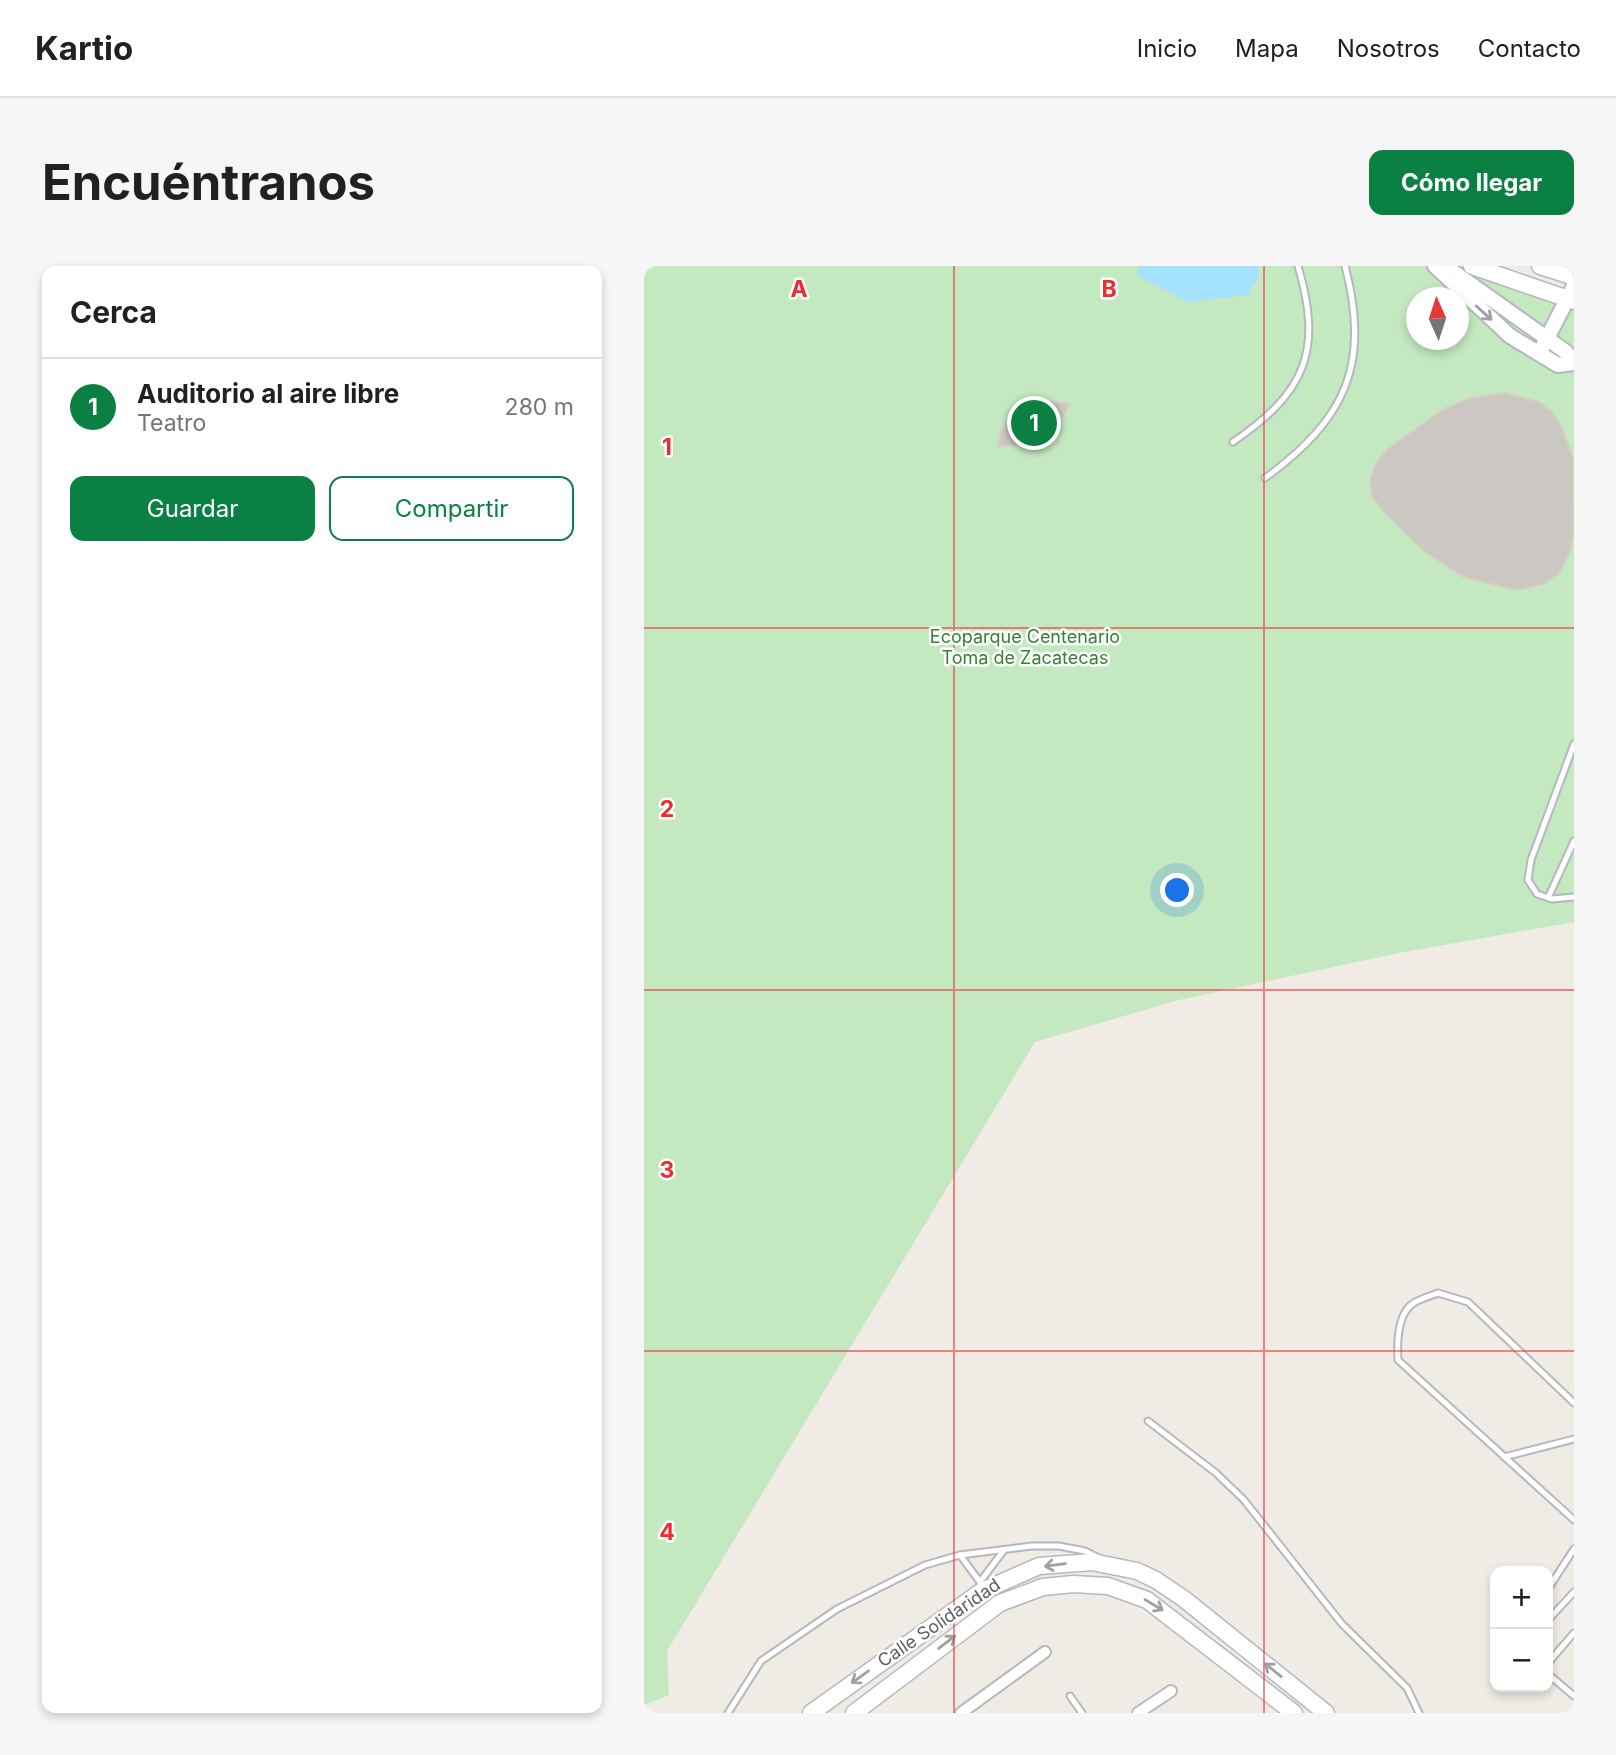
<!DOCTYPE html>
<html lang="es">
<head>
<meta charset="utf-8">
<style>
	:root { --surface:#fff; --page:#f6f6f6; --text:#202124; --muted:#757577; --line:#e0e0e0; --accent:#0b8043 }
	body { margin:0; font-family:Inter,sans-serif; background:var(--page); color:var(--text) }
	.controls { position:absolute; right:21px; bottom:21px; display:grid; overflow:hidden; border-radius:14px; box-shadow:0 4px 10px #0003 }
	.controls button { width:63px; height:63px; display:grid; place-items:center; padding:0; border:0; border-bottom:2px solid var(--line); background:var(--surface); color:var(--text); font:35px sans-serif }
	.compass { position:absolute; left:762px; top:21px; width:63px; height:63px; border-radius:50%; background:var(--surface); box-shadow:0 4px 10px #0003; rotate:357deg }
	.you { position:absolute; left:534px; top:625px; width:24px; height:24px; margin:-18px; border:5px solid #fff; border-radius:50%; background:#1a73e8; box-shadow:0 0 0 10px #1a73e833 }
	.badge { display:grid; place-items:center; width:46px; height:46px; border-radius:50%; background:var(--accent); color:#fff; font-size:23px; font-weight:700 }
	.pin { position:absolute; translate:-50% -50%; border:4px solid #fff; box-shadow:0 2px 7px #0006 }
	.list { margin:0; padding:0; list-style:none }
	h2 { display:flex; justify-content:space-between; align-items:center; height:91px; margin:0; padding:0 28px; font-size:30px }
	h2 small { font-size:23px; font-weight:400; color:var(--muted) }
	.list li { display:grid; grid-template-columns:46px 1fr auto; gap:21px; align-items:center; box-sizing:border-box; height:98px; padding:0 28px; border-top:2px solid var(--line) }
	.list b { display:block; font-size:26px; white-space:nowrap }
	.list p { margin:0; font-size:23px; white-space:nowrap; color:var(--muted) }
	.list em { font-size:23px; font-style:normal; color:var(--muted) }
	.actions { display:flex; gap:14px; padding:21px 28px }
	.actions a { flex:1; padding:16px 0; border:2px solid var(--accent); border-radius:14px; text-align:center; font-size:24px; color:var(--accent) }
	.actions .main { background:var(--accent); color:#fff }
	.map { position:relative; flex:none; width:930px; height:1447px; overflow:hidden; border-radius:14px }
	header { display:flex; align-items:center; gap:42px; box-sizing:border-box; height:98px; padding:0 35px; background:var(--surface); border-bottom:2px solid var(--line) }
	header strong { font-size:33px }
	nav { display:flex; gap:38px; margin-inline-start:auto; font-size:24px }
	.intro { display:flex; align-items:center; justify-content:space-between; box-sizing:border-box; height:168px; padding:0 42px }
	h1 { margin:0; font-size:49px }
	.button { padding:18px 32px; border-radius:14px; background:var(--accent); color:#fff; font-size:24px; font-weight:700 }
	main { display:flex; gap:42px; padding:0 42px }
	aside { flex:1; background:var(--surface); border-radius:14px; box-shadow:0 4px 10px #0003 }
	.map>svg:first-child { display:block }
	.green { fill:#c4e8c0; fill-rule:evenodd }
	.water { fill:#a5e2ff }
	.building { fill:#cbc7c2; stroke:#d5cdc3; stroke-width:2 }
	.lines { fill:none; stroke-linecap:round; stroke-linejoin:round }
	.service-casing { stroke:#b5b8bc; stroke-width:9 }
	.minor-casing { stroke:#b5b8bc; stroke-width:14 }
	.tertiary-casing { stroke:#b5b8bc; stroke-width:18 }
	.secondary-casing { stroke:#b3b9bd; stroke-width:19 }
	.service { stroke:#fff; stroke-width:5 }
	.minor { stroke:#fff; stroke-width:10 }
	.tertiary { stroke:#fff; stroke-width:14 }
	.secondary { stroke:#fff; stroke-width:16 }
	.oneway { stroke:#9da1a3 }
	.grid { fill:none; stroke:#f1292f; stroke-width:2; stroke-opacity:0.55 }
	.labels { text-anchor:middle; stroke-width:5; stroke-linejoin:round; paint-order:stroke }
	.park-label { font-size:18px; fill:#358230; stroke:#fff }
	.street-label { font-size:18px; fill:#5c6266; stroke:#fff }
	.grid-label { font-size:23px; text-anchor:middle; font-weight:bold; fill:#f1292f; stroke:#fff; stroke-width:5; stroke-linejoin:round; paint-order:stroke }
</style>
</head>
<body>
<header>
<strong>Kartio</strong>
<nav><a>Inicio</a><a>Mapa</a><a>Nosotros</a><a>Contacto</a></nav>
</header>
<div class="intro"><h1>Encuéntranos</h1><a class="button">Cómo llegar</a></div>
<main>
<aside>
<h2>Cerca<small></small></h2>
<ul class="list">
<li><span class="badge">1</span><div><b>Auditorio al aire libre</b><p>Teatro</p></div><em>280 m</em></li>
</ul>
<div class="actions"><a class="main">Guardar</a><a>Compartir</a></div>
</aside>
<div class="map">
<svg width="930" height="1447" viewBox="0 0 930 1447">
	<rect width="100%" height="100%" fill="#f0ece5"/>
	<path class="green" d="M 0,0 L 810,0 L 930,42 L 930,656 L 755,687 L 535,734 L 391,776 L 23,1385 L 25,1429 L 0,1439 ZM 772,32 L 814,32 L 814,74 L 772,74 Z"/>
	<path class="water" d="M 495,0 L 614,0 L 615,9 L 604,29 L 544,36 L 494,10 Z"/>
	<g class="building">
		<path d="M 861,127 L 895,136 L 908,146 L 917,160 L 929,193 L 930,266 L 925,288 L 915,307 L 901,317 L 874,324 L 820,311 L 781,286 L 740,246 L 728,230 L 726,215 L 732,197 L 744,183 L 800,143 L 827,132 Z"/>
		<path d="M 404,135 L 425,138 L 411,167 L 384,178 L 354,180 L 357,166 L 374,145 L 388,138 Z"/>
	</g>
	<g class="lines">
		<defs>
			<g id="service">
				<path d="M 589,176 C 662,126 679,85 654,0"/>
				<path d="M 621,212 C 702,153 727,98 701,0"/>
				<path d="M 930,478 L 887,594 L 884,614 L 893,628 L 908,633 L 930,631"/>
				<path d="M 904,632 L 930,575"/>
				<path d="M 930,1137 L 824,1036 L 794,1027 C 787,1030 774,1033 767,1039 C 753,1051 753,1077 754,1094 L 930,1254"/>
				<path d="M 504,1155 L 572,1207 L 600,1234 L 698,1358 L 763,1422 L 775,1447"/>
				<path d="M 860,1191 L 930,1173"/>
				<path d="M 316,1289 L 336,1316 L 338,1324"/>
				<path d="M 336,1316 L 360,1284"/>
				<path d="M 904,1323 L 930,1283"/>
				<path d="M 904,1354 L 930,1326"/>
				<path d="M 904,1397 L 930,1367"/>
				<path d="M 904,1408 L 930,1430"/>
				<path d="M 426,1430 L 438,1447"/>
				<path d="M 84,1447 L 117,1395 L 193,1343 L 281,1299 L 316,1289 L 388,1280 L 415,1280 L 441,1285 L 453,1291"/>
			</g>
			<g id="minor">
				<path d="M 317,1447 L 401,1386"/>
				<path d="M 494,1447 L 527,1425"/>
			</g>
			<g id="tertiary">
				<path d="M 791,0 L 866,70 L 914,99 L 930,97"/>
				<path d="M 801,0 L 922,86 L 930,97"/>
				<path d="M 899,80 L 930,20"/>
			</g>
			<g id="secondary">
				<path d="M 828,0 L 930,35"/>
				<path d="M 896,0 L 930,11"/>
				<path d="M 167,1447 L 338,1325 L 395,1300 L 448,1296 L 493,1305 L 512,1314 L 540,1333 L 682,1447"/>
				<path d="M 210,1447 L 356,1337 L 399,1321 L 429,1318 L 464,1320 L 503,1334 L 650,1447"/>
			</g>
		</defs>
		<use href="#service" class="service-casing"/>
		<use href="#minor" class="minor-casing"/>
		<use href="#tertiary" class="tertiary-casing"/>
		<use href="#secondary" class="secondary-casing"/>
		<use href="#service" class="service"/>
		<use href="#minor" class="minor"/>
		<use href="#tertiary" class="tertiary"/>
		<use href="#secondary" class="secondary"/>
	</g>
	<defs><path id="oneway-shaft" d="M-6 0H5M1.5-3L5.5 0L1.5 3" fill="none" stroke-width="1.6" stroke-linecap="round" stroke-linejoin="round" transform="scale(1.75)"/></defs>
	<g class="oneway">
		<use href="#oneway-shaft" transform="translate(840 47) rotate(42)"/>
		<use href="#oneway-shaft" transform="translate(411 1299) rotate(173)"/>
		<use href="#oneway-shaft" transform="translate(510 1339) rotate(31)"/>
		<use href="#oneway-shaft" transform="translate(303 1376) rotate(-37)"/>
		<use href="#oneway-shaft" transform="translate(629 1404) rotate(-141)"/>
		<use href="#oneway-shaft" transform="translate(216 1411) rotate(144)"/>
	</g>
	<path class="grid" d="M 310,0 L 310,1447M 620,0 L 620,1447M 0,362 L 930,362M 0,724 L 930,724M 0,1085 L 930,1085"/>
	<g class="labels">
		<g class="park-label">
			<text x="381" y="377">Ecoparque Centenario<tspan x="381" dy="21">Toma de Zacatecas</tspan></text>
		</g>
		<g class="street-label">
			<text transform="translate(295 1357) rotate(-34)" y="6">Calle Solidaridad</text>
		</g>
	</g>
	<g class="grid-label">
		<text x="155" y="31">A</text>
		<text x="465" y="31">B</text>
		<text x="23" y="189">1</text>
		<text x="23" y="551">2</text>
		<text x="23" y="912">3</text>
		<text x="23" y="1274">4</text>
	</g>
</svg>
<div class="controls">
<button>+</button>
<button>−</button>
</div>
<svg class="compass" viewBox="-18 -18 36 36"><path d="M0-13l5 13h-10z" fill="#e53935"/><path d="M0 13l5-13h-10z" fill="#757577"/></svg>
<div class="you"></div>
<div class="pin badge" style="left:390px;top:157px">1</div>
</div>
</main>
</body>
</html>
